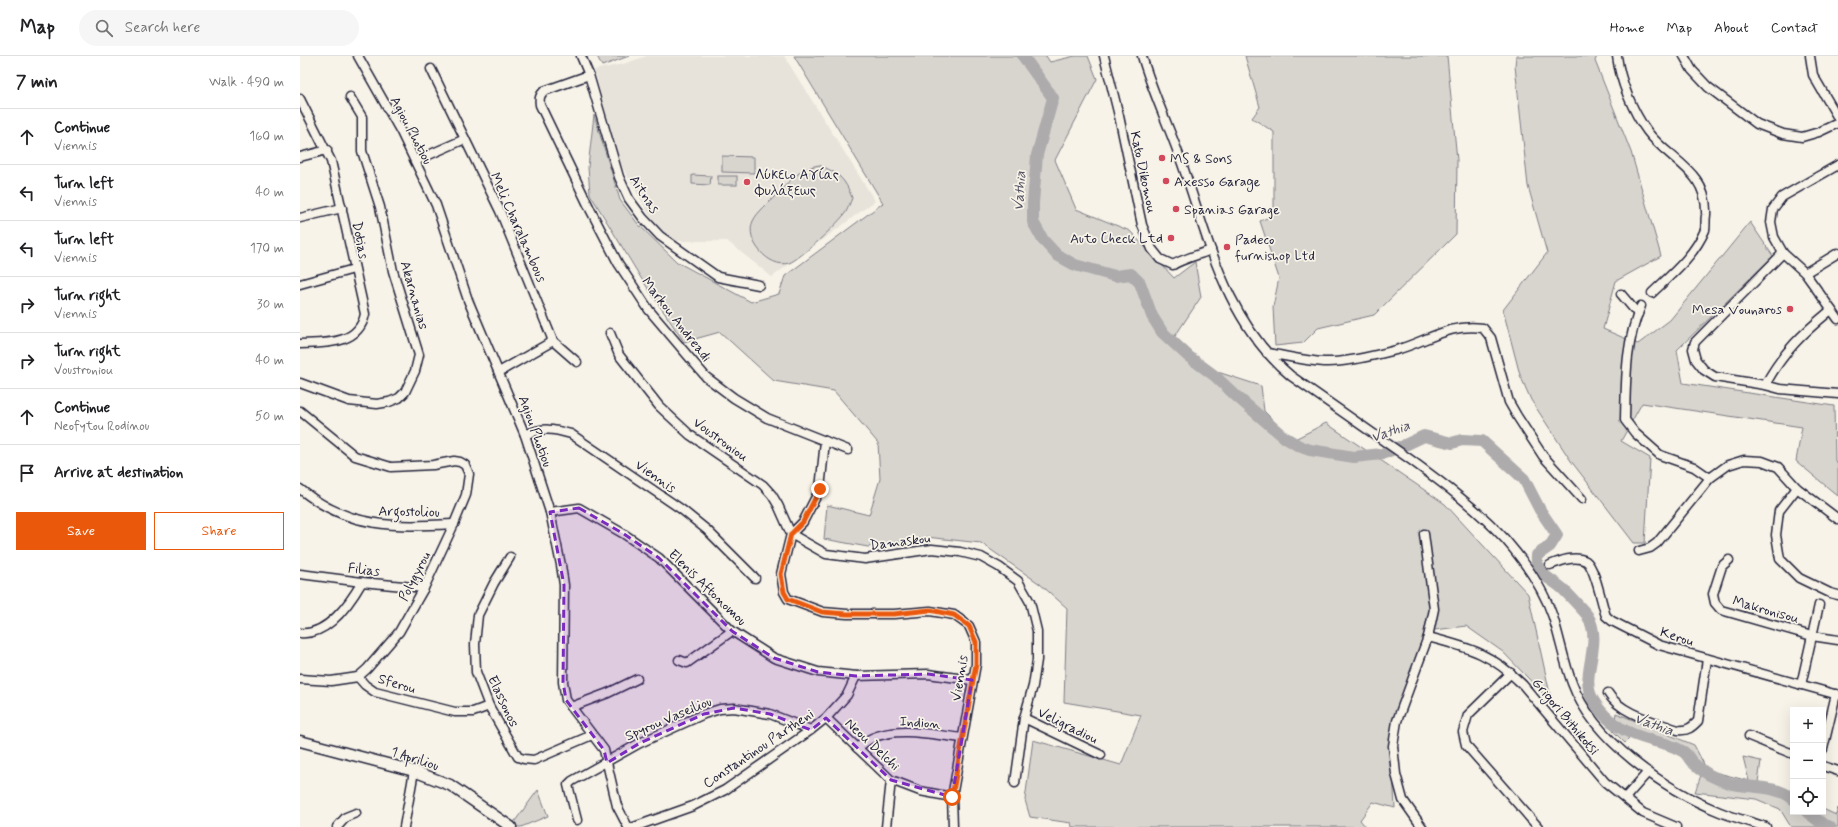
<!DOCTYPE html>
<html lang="en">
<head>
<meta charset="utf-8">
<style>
	:root { --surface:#fff; --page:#f6f6f6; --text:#202124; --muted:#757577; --line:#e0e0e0; --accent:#ea580c }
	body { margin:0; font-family:Mynerve,sans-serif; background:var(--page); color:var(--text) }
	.controls { position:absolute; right:12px; bottom:12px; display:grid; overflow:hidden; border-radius:0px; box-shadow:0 4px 16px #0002 }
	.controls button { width:36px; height:36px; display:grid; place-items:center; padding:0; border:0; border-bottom:1px solid var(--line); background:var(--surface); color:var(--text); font:20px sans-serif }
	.stop { position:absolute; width:12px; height:12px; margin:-9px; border:3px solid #ea580c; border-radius:50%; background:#fff }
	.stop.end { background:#ea580c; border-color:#fff; box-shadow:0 1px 4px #0008 }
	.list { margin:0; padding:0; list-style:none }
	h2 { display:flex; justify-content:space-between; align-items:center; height:52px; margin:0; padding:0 16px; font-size:17px }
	h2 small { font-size:13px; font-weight:400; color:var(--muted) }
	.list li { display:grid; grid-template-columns:26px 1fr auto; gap:12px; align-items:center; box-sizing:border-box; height:56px; padding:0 16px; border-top:1px solid var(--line) }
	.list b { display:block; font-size:15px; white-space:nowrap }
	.list p { margin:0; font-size:13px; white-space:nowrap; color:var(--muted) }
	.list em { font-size:13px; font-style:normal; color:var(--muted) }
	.actions { display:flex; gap:8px; padding:12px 16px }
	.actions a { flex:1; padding:9px 0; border:1px solid var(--accent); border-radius:0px; text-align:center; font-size:14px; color:var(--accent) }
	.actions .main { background:var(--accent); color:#fff }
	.icon { flex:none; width:22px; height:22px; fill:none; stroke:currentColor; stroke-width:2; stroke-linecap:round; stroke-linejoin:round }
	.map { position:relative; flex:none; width:1538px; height:771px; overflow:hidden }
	header { display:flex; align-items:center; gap:24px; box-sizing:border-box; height:56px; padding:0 20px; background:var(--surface); border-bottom:1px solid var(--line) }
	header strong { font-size:19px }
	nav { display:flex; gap:22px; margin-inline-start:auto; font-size:14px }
	.search { width:280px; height:36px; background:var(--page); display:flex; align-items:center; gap:10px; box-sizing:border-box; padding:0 14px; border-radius:22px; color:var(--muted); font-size:15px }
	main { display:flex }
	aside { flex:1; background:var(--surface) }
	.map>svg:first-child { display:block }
	.built { fill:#e7e3db }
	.green { fill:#d8d5cf; stroke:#7d7c85 }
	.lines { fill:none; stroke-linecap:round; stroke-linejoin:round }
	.stream { stroke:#76747f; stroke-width:2 }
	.river { stroke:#aeabad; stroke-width:12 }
	.minor-casing { stroke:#22223b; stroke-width:11 }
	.major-casing { stroke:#22223b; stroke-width:13 }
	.minor { stroke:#f7f3e8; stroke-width:8 }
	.major { stroke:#f7f3e8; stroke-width:10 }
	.route { stroke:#ea580c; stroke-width:5 }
	.marked { fill:#7b2cbf; fill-opacity:0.2; stroke:#7b2cbf; stroke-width:3; stroke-dasharray:8 5; stroke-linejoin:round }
	.poi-dot { fill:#d1495b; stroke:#f7f3e8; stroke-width:1.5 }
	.labels { text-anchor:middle; stroke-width:3.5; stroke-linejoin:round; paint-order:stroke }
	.street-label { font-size:14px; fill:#22223b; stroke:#f7f3e8 }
	.poi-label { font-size:14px; fill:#22223b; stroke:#f7f3e8; text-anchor:start }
	.water-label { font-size:15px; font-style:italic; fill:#535263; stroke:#f7f3e8 }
</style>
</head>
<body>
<header>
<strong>Map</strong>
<div class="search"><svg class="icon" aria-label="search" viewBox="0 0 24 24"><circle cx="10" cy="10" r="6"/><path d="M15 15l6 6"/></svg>Search here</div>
<nav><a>Home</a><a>Map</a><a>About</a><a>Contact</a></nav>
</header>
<main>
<aside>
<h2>7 min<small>Walk · 490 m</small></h2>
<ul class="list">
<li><svg class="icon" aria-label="ahead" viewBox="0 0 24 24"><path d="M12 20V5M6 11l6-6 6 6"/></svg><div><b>Continue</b><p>Viennis</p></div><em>160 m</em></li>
<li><svg class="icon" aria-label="left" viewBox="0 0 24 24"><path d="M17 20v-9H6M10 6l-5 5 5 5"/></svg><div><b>Turn left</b><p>Viennis</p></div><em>40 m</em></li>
<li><svg class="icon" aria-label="left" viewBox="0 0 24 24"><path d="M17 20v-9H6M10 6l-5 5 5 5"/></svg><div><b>Turn left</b><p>Viennis</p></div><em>170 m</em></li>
<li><svg class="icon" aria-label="right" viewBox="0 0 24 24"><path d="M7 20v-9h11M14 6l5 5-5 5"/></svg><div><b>Turn right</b><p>Viennis</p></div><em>30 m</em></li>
<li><svg class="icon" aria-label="right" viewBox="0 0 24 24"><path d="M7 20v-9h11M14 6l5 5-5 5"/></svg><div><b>Turn right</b><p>Voustroniou</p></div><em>40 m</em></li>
<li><svg class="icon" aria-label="ahead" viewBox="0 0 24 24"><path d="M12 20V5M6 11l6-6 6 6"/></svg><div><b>Continue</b><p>Neofytou Rodinou</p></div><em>50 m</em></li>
<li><svg class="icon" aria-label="arrive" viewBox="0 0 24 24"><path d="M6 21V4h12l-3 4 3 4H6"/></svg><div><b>Arrive at destination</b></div></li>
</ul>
<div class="actions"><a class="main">Save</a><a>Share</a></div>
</aside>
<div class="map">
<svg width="1538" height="771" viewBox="0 0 1538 771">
	<rect width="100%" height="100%" fill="#f7f3e8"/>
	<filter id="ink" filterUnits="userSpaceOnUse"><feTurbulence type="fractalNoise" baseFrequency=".025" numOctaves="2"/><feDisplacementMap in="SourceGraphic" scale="8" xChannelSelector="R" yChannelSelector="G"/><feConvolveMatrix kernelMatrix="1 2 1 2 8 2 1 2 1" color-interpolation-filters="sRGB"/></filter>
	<g filter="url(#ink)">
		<path class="built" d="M 347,0 L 484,0 L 575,145 L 472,221 L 427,185 L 371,185 L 354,167 L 320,107 L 294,14 L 323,8 Z"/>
		<g class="green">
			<path d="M 297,0 L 329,0 L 302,10 Z"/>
			<path d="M 494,0 L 746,0 L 750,6 L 775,0 L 788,0 L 797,23 L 755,104 L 776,153 L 830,175 L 874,222 L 895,206 L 901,241 L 871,286 L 893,308 L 961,330 L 964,355 L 993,384 L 1026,367 L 1145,448 L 1228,538 L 1252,647 L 1203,596 L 1166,570 L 1127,575 L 1091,681 L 1095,752 L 1073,746 L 1060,764 L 1066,771 L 772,771 L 771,767 L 730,761 L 725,744 L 733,684 L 821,709 L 841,659 L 764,646 L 767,552 L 740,528 L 681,487 L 626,481 L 568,491 L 524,483 L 527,449 L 569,459 L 580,423 L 578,387 L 534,335 L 474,325 L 420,276 L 384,286 L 341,222 L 290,138 L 288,111 L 294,59 L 320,144 L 338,168 L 377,206 L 451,246 L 479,238 L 485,220 L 583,147 Z"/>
			<path d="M 945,0 L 1147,0 L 1157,104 L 1156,178 L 1074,259 L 1018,272 L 1003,287 L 975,290 L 973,251 L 979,222 L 960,165 L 974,159 L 974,76 L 952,62 L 960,51 Z"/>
			<path d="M 1216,0 L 1297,0 L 1295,5 L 1331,96 L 1361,200 L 1316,225 L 1303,273 L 1338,288 L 1370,264 L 1450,166 L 1473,200 L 1377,294 L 1383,327 L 1534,350 L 1535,405 L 1538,407 L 1538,440 L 1496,405 L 1502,371 L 1342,347 L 1321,385 L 1350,402 L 1345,487 L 1334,487 L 1271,405 L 1231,344 L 1220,319 L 1203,254 L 1247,197 L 1228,130 L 1215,10 Z"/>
			<path d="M 422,100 L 454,101 L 454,117 L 422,116 Z"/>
			<path d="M 519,109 C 538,117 545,122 552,142 C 550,147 548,152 546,156 C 540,166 499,204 489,207 C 469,213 444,184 453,165 C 457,156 469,147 475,140 C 489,126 499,112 519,109 Z"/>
			<path d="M 392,119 L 411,120 L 410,129 L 392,128 Z"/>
			<rect x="418" y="120" width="19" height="9"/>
			<path d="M 1316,657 L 1394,689 L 1407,714 L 1449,725 L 1443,701 L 1461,705 L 1458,726 L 1480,730 L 1493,737 L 1493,756 L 1523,756 L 1523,753 L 1536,759 L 1538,752 L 1538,771 L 1491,771 L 1480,753 L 1456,743 L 1395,736 L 1401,719 L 1379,699 L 1336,676 L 1325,687 L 1313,675 Z"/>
			<path d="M 238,734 L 248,760 L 221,771 L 215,771 L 212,769 Z"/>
		</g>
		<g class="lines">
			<path class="stream" d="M 1099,391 L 1105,389"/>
			<g class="river">
				<path d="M 723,0 L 753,42 L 737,99 L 733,147 L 733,166 L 743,184 L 757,199 L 775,209 L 815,220 L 831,218 L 840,227 L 852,260 L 862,276 L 888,300 L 915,320 L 935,339 L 984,381 L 999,390 L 1010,394 L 1054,401 L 1082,398 L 1099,391"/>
				<path d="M 1105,389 L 1124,380 L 1152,387 L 1162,384 L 1182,385 L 1224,423 L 1240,454 L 1257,479 L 1250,490 L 1237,499 C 1235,519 1251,522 1263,533 C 1267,537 1284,555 1287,559 C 1305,588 1278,619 1293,644 C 1308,669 1328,678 1354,685 C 1363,687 1374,690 1382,695 C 1387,697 1389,703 1392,706 C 1402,716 1418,724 1432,728 C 1450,732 1478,729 1493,743"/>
				<path d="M 1507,756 L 1524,769 L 1530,771"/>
			</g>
			<defs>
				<g id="minor">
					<path d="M 58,0 L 101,76 L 136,149 L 168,244 L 225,379 L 250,456 L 261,509 L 264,529 L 263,626 L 266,644 L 304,694 L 317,750 L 328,771"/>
					<path d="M 281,0 L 289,19 L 319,121 L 329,143 L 343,162 L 360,180 L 418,221 L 459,229"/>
					<path d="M 804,0 L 819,60 L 842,169 L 852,193 L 860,203 L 873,209 C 880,204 901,198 911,194"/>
					<path d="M 842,0 C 852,35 868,68 880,102 C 908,180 924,264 991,320 C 1031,348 1071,376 1111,404 C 1144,428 1177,453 1205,483 C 1225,506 1243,532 1253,561 C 1260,583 1264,606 1272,627 C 1293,684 1365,734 1420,756 C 1435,762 1451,766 1466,771"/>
					<path d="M 1317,0 C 1320,25 1333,56 1347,75 C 1369,105 1408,114 1406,159 C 1405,164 1406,170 1405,174 C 1394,200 1372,218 1352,237"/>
					<path d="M 1384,0 L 1392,14 L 1408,31 L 1457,68 L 1483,78 L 1502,81 L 1519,76 L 1538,67"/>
					<path d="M 1510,0 L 1513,19 L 1538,62"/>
					<path d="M 131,13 L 200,155 L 253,285 L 199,316"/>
					<path d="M 289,19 L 244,35 C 240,39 239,42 240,49 L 291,155 L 318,207 L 349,254 L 406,321 L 434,342 L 467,362 L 548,394"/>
					<path d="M 0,43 L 31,105 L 65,258 C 59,289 25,287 0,288"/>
					<path d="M 0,101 L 27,94"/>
					<path d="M 115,105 L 165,83"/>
					<path d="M 1538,109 L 1482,141 L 1473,153 L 1471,166 L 1474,181 L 1483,197 L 1505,217 L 1538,263"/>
					<path d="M 0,162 L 42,152"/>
					<path d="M 1483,197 L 1395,286 L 1393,293 L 1396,304 L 1404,314 L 1415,321 L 1465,329 L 1480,333 L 1538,338"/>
					<path d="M 1505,217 L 1538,197"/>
					<path d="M 0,228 L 54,213"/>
					<path d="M 1321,238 L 1338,258"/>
					<path d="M 1341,250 C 1325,286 1326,326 1325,364 L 1335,377 L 1360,399 L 1394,411 L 1410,422"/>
					<path d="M 310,277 L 319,299 L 359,350 L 390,379 L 463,429 L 472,439 L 478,449 L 491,478 L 481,518 L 484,536 L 488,543 L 523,556 L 547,558 L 594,558 L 630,555 L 654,559 L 669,570 L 676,586 L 676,608 L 652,741 L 653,771"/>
					<path d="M 253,285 L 277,306"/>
					<path d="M 967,297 C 986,300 1005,305 1024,306 C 1045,307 1077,299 1096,294 C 1128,285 1149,267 1183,272 L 1191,282 L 1209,346 L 1217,360 L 1243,400 L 1282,443"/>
					<path d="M 0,327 L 49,345 L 77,348 L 89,346 L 99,342 L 105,336 L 115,315 L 119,299 L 93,215 L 80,151 L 62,95 L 62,61 L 50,41"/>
					<path d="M 1465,329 C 1484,295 1502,278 1531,254"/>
					<path d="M 0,355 L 55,400 L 91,411 L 133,409 L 154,405 L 160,406 L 165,409 L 169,418 L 166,439 L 154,468 L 124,532 L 99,576 L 67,613 L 58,621"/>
					<path d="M 225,379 C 243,371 253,373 271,378 L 381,453 L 407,474 L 455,522"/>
					<path d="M 1497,432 L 1479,455 L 1476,479 L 1480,503 L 1499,522 L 1530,537 L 1538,539"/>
					<path d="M 0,433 C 49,473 95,471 154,468"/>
					<path d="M 250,456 L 279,452 L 324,478 L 359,502 L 432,575 L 474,602 L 518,616 L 556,620 L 628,618 L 672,624"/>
					<path d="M 491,478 L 526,498 L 565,503 L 632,493 L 660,496 L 681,501 L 699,511 L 718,525 L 730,546 L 737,575 L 737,604 L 733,630 L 724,662 L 715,727"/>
					<path d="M 491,478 L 503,466 L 520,433 L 525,385"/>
					<path d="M 1339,495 L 1350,492 L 1357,487 L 1410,422 L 1428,409 L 1444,404 L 1462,405 L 1478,411 L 1497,432 L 1538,463"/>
					<path d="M 210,501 L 194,527 L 178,559 L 175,588 L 176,616 L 189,650 L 218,701 L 224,703 L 234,704 L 292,679"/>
					<path d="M 1429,504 L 1422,510 L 1413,538 L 1415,547 L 1421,554 L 1512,580 L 1538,584"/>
					<path d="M 1250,509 C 1260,505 1275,499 1286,505 C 1295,511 1302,549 1306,560 L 1312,565 L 1359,589 L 1538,639"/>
					<path d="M 0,518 L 62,526 L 124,532"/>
					<path d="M 0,577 C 27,580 50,547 62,526"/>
					<path d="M 1128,581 C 1170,592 1191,597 1223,629 L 1305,726 L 1343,757 L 1376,771"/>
					<path d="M 379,604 L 387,607 L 432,575"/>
					<path d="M 1211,617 L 1168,659 L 1163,676 L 1166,689 L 1238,771"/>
					<path d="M 58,621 L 65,629 L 75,636 L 155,656 L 173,656 L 189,650"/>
					<path d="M 0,623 L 31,625 L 58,621"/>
					<path d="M 1501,629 L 1519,549"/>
					<path d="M 1308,637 C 1320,658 1357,666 1378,674 C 1388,675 1392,671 1398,665 L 1407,603"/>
					<path d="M 271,651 L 308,637 L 337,623"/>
					<path d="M 526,662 L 591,724 L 620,735 L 652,741"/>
					<path d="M 724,662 L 801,699"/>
					<path d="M 1449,680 L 1493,698"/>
					<path d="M 557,692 C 562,689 567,684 572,682 C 599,670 633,679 662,682"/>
					<path d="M 1523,693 L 1536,638"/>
					<path d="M 1523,710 L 1538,715"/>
					<path d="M 1325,742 L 1348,716"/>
					<path d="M 277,764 L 268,729 L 272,725 L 340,687 L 404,658 L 420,653 L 434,652 L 470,658 L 511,674"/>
					<path d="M 37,771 L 46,761 L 56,757"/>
					<path d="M 104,771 L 114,715"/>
					<path d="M 334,771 L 393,750 L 425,734 L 511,674 L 526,662 L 547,639 L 556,620"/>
					<path d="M 586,771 L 591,724"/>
					<path d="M 1122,771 L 1103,744 L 1096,718 L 1093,690 L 1097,665 L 1128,581 L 1134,553 L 1124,478"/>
				</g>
				<path id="major" d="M 0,685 L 114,715 L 150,729 L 211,771"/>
			</defs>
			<use href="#minor" class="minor-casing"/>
			<use href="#major" class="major-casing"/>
			<use href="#minor" class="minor"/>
			<use href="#major" class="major"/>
		</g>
	</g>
	<g class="lines" filter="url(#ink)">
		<path class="route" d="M 520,433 L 503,466 L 491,478 L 481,518 L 484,536 L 488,543 L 522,556 L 547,558 L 594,558 L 630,554 L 654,559 L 669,570 L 676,586 L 676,608 L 652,741"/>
	</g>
	<path class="marked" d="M 279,452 L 324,478 L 359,502 L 432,575 L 474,602 L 518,616 L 556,620 L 628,618 L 672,624 L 652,741 L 591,724 L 526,662 L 511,674 L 470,658 L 434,652 L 404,658 L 340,687 L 307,707 L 304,694 L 266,644 L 263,626 L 264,529 L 250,456 Z"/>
	<g class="poi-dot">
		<circle cx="862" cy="102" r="4"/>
		<circle cx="866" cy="125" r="4"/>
		<circle cx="447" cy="126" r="4"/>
		<circle cx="876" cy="153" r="4"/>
		<circle cx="871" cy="182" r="4"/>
		<circle cx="927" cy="191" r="4"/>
		<circle cx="1490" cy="253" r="4"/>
	</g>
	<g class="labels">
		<g class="street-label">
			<text transform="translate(112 74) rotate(62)" y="5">Agiou Photiou</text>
			<text transform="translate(844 116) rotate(78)" y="5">Kato Dikomou</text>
			<text transform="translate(345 138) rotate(57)" y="5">Aitnas</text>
			<text transform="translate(219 171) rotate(66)" y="5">Meli Charalambous</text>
			<text transform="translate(61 184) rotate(79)" y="5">Dotias</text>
			<text transform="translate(115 239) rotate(74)" y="5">Akarnanias</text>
			<text transform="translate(377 263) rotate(52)" y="5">Markou Andreadi</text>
			<text transform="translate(236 375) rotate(70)" y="5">Agiou Photiou</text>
			<text transform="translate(421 383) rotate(36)" y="5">Voustroniou</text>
			<text transform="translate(356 420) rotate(35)" y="5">Viennis</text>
			<text transform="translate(109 455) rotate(1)" y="5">Argostoliou</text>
			<text transform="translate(600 485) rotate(-7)" y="5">Damaskou</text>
			<text transform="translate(64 513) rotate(6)" y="5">Filias</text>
			<text transform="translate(114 520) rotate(-63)" y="5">Polygyrou</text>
			<text transform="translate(408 531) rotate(44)" y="5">Elenis Aftonomou</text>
			<text transform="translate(1466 553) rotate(16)" y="5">Makronisou</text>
			<text transform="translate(1377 580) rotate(18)" y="5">Kerou</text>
			<text transform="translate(659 622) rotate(-81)" y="5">Viennis</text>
			<text transform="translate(97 627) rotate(17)" y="5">Sferou</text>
			<text transform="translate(204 645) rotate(65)" y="5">Elassonos</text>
			<text transform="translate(1266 660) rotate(50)" y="5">Grigori Bithikotsi</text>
			<text transform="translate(368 662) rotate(-23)" y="5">Spyrou Vaseiliou</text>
			<text transform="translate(620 666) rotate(4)" y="5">Indion</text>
			<text transform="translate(768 669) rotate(26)" y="5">Veligradiou</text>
			<text transform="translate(573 688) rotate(43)" y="5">Neou Delchi</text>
			<text transform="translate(458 692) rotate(-34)" y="5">Constantinou Partheni</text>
			<text transform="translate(115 702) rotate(18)" y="5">1 Apriliou</text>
		</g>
		<g class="poi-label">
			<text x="870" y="107">MS &amp; Sons</text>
			<text x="455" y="123">Λύκειο Αγίας<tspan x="455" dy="16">Φυλάξεως</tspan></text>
			<text x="874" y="130">Axesso Garage</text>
			<text x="884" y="158">Spanias Garage</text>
			<text x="863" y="187" text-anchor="end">Auto Check Ltd</text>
			<text x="935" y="188">Padeco<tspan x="935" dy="16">furnishop Ltd</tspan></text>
			<text x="1482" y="258" text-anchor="end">Mesa Vounaros</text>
		</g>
		<g class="water-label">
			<text transform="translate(719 135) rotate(-86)" y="5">Vathia</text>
			<text transform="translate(1090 375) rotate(-19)" y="5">Vathia</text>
			<text transform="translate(1354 668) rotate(20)" y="5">Vathia</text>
		</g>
	</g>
</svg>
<div class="controls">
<button>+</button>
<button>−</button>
<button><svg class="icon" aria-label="locate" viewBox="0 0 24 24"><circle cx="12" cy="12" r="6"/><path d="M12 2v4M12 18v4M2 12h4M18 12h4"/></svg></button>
</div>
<div class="stop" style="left:652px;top:741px"></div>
<div class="stop end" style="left:520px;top:433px"></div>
</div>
</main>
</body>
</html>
